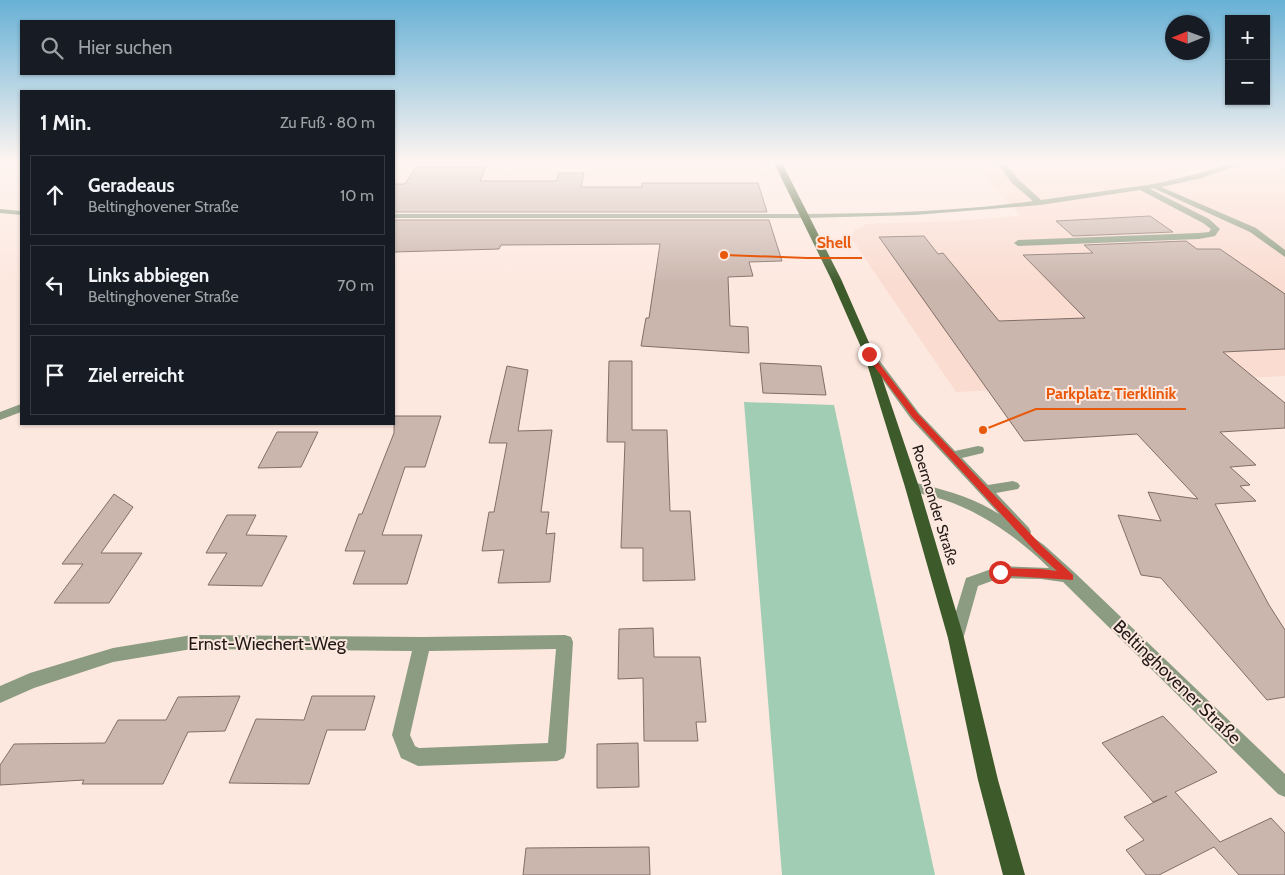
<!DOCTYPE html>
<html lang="de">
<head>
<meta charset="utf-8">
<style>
	:root { --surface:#171b24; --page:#20242c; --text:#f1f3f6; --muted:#9ea1a6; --line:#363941 }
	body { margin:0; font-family:Cabin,sans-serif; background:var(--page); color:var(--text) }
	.controls { position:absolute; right:15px; top:15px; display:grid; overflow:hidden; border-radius:0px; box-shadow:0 1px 4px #0004 }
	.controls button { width:45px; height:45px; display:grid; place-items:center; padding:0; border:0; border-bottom:1px solid var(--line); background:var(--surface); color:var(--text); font:25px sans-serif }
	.compass { position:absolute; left:1165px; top:15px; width:45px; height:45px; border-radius:50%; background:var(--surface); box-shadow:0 1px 4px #0004; rotate:269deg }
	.stop { position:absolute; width:15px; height:15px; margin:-11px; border:4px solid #d93025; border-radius:50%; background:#fff }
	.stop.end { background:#d93025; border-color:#fff; box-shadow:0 1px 5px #0008 }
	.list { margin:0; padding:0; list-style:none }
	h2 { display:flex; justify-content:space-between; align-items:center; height:65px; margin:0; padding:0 20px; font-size:21px }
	h2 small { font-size:16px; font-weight:400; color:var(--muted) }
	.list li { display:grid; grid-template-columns:32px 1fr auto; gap:15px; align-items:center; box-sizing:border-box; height:80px; margin:0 10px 10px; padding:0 10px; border:1px solid var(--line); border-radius:0px }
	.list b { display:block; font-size:19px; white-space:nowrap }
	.list p { margin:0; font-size:16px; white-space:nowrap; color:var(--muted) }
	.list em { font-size:16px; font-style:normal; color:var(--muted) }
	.icon { flex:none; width:28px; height:28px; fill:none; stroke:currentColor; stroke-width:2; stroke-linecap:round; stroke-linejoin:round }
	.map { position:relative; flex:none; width:1285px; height:875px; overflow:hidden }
	.search { position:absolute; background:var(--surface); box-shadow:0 1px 4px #0004; left:20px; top:20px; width:375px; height:55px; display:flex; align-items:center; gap:12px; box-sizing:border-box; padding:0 18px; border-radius:0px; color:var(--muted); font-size:19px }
	.panel { position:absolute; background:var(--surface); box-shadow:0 1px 4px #0004; left:20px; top:90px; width:375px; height:335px; border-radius:0px }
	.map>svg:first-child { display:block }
	.built { fill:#fadcd1 }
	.green { fill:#a0cdb4 }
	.building { fill:#cab6ad; stroke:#816e67 }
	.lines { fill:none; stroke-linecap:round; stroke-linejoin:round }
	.minor { fill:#8b9c82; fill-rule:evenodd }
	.major { fill:#3d5a2a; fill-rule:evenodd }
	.route { fill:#d93025 }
	.labels { text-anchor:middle; stroke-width:4; stroke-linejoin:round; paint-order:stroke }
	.street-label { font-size:15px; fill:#211916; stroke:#fde8df }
	.near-street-label { font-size:18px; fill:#211916; stroke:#fde8df }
	.leader { fill:none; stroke:#e8590c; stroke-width:2 }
	.callout-dot { fill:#e8590c; stroke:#fde8df; stroke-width:2 }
	.callout-label { font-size:16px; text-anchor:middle; font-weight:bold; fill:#e8590c; stroke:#fde8df; stroke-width:4; stroke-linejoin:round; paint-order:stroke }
</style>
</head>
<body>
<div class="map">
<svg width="1285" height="875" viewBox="0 0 1285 875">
	<rect width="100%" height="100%" fill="#fde8df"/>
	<path class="built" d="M 888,161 L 1223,161 L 1156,181 L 1253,161 L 1285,161 L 1285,376 L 956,392 L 851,238 L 855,230 L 867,224 L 954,221 L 1021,216 L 977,169 L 892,168 Z"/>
	<path class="green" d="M 744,402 L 834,405 L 935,875 L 782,875 Z"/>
	<g class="building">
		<path d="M 416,167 L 486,167 L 480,181 L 557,181 L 558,173 L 584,173 L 581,187 L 642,187 L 642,183 L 758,183 L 767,212 L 394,212 L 394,184 L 405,184 Z"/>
		<path d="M 1150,216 L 1173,232 L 1073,236 L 1056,221 Z"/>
		<path d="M 394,220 L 769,220 L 782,261 L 749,262 L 753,276 L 728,277 L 730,326 L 748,327 L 749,353 L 641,346 L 646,318 L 649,318 L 660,244 L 501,245 L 499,249 L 394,252 Z"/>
		<path d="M 924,236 L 938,254 L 943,253 L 999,321 L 1085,318 L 1023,255 L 1093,253 L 1084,245 L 1186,241 L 1197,249 L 1220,249 L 1285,294 L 1285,349 L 1223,352 L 1285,403 L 1285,428 L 1220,432 L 1256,465 L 1230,467 L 1250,485 L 1240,486 L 1256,501 L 1215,504 L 1269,605 L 1285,630 L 1285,697 L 1267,700 L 1161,578 L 1141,575 L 1118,515 L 1161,521 L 1148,492 L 1198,499 L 1137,434 L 1024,441 L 879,237 Z"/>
		<path d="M 609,361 L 632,361 L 632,430 L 667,430 L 670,511 L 690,511 L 695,580 L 643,581 L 643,548 L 621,548 L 625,442 L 607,442 Z"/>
		<path d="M 760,363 L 821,366 L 826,395 L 763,393 Z"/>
		<path d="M 507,366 L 528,370 L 518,431 L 552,430 L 541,512 L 549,512 L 546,534 L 555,533 L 550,582 L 498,583 L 504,550 L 482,551 L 489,512 L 494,512 L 507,443 L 489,443 Z"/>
		<path d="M 394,416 L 441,416 L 425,467 L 405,467 L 382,535 L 422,535 L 407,584 L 353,584 L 365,551 L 345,551 L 359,514 L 362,514 L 394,433 Z"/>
		<path d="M 277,432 L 318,432 L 301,467 L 258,468 Z"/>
		<path d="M 114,494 L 133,507 L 101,553 L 142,553 L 109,603 L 54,603 L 83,564 L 62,564 Z"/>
		<path d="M 227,515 L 256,515 L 246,535 L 287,536 L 262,586 L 208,585 L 227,553 L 206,553 Z"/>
		<path d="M 653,628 L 654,657 L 700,657 L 706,722 L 696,722 L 698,741 L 644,741 L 643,678 L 618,679 L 619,629 Z"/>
		<path d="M 240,696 L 225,731 L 188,732 L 163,784 L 82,784 L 84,780 L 0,785 L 0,765 L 14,744 L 105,743 L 118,720 L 166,720 L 178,697 Z"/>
		<path d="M 312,696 L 375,696 L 365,730 L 327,730 L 309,784 L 229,783 L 256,719 L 304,720 Z"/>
		<path d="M 1163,716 L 1217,772 L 1175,792 L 1220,842 L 1271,818 L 1285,833 L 1285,875 L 1239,875 L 1214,847 L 1159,875 L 1146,875 L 1126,850 L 1144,840 L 1124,817 L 1167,796 L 1153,802 L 1102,743 Z"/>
		<path d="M 638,743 L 639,787 L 597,788 L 597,744 Z"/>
		<path d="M 649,847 L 650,875 L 523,875 L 526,848 Z"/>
	</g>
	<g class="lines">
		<g class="minor">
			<path d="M 995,161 L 1003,161 L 1019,180 L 1041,200 L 1154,184 L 1197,174 L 1238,161 L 1249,161 L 1202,178 L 1161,187 L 1256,228 L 1285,250 L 1285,257 L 1250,232 L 1153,188 L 1150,189 L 1209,219 L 1220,229 L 1215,236 L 1199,239 L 1018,246 L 1014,243 L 1018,240 L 1199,233 L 1209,232 L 1211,229 L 1203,223 L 1140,190 L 1040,205 L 915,215 L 805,218 L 394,218 L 394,214 C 505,214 616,214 727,214 C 828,214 932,215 1033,201 L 1013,184 Z"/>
			<path d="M 0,209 L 21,211 L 21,215 L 0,213 Z"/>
			<path d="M 869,351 L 873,352 L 919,413 L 955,451 L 978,446 L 983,447 L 984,450 L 983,453 L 962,458 L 988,485 L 1013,481 L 1018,483 L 1020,486 L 1018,489 L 996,493 L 1029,528 L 1031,532 L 1030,535 L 1044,545 L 1075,573 L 1285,774 L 1285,797 L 1278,794 L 1063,582 L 1041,579 L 1000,578 L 978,586 L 962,643 L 956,645 L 950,643 L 948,638 L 966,578 L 1000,566 L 1049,568 C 1019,538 979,510 938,498 C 928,495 917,493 907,490 L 905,487 L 907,484 L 912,482 C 942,489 973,497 999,514 L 911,419 L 864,354 Z"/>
			<path d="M 21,404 L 21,412 L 0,420 L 0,412 Z"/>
			<path d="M 192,635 L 422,637 L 565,635 L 571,637 L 573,642 L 566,752 L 564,758 L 557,761 L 418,766 L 401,758 L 392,735 L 412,651 L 192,649 L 113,662 L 34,688 L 0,703 L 0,686 L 30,673 L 113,648 ZM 556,649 L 548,743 L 419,748 L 415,746 L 410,735 L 429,651 Z"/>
		</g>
		<path class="major" d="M 773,161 L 781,161 L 841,279 L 874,354 L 919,487 L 964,638 L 998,780 L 1025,875 L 1003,875 L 978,780 L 948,638 L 905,487 L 864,354 L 831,279 Z"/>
	</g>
	<linearGradient id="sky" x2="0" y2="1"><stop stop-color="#68b1d6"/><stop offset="0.57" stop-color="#fef5f1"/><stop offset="1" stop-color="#fef5f1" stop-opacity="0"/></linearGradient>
	<rect width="1285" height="284" fill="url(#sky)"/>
	<path class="route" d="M 869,352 L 871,353 L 918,414 L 1042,546 L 1073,575 L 1073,580 L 996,575 L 996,570 L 1000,568 L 1041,569 L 1057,571 L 1035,551 L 912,417 L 865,354 Z"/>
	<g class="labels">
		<g class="street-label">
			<text transform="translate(935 505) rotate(73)" y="5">Roermonder Straße</text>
		</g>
		<g class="near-street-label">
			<text x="267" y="650">Ernst-Wiechert-Weg</text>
			<text transform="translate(1177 682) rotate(44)" y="6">Beltinghovener Straße</text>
		</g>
	</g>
	<path class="leader" d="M724 255L807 258H862M983 430L1036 409H1186"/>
	<g class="callout-dot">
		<circle cx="724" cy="255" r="5"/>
		<circle cx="983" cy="430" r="5"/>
	</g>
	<g class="callout-label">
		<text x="834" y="248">Shell</text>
		<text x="1111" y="399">Parkplatz Tierklinik</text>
	</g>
</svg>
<div class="controls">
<button>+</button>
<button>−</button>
</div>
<svg class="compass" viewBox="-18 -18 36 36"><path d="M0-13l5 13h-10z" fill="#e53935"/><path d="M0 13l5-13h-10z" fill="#9ea1a6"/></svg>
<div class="stop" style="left:1000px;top:572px"></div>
<div class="stop end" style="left:869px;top:354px"></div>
<div class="search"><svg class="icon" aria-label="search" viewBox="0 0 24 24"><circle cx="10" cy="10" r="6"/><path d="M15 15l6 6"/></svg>Hier suchen</div>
<section class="panel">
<h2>1 Min.<small>Zu Fuß · 80 m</small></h2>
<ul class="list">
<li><svg class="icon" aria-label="ahead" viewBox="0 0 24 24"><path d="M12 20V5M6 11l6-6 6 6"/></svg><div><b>Geradeaus</b><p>Beltinghovener Straße</p></div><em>10 m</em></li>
<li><svg class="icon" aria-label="left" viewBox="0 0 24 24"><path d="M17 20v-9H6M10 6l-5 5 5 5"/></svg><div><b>Links abbiegen</b><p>Beltinghovener Straße</p></div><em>70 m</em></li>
<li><svg class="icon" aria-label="arrive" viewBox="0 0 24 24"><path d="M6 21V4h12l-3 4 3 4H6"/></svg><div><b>Ziel erreicht</b></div></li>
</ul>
</section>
</div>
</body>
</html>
